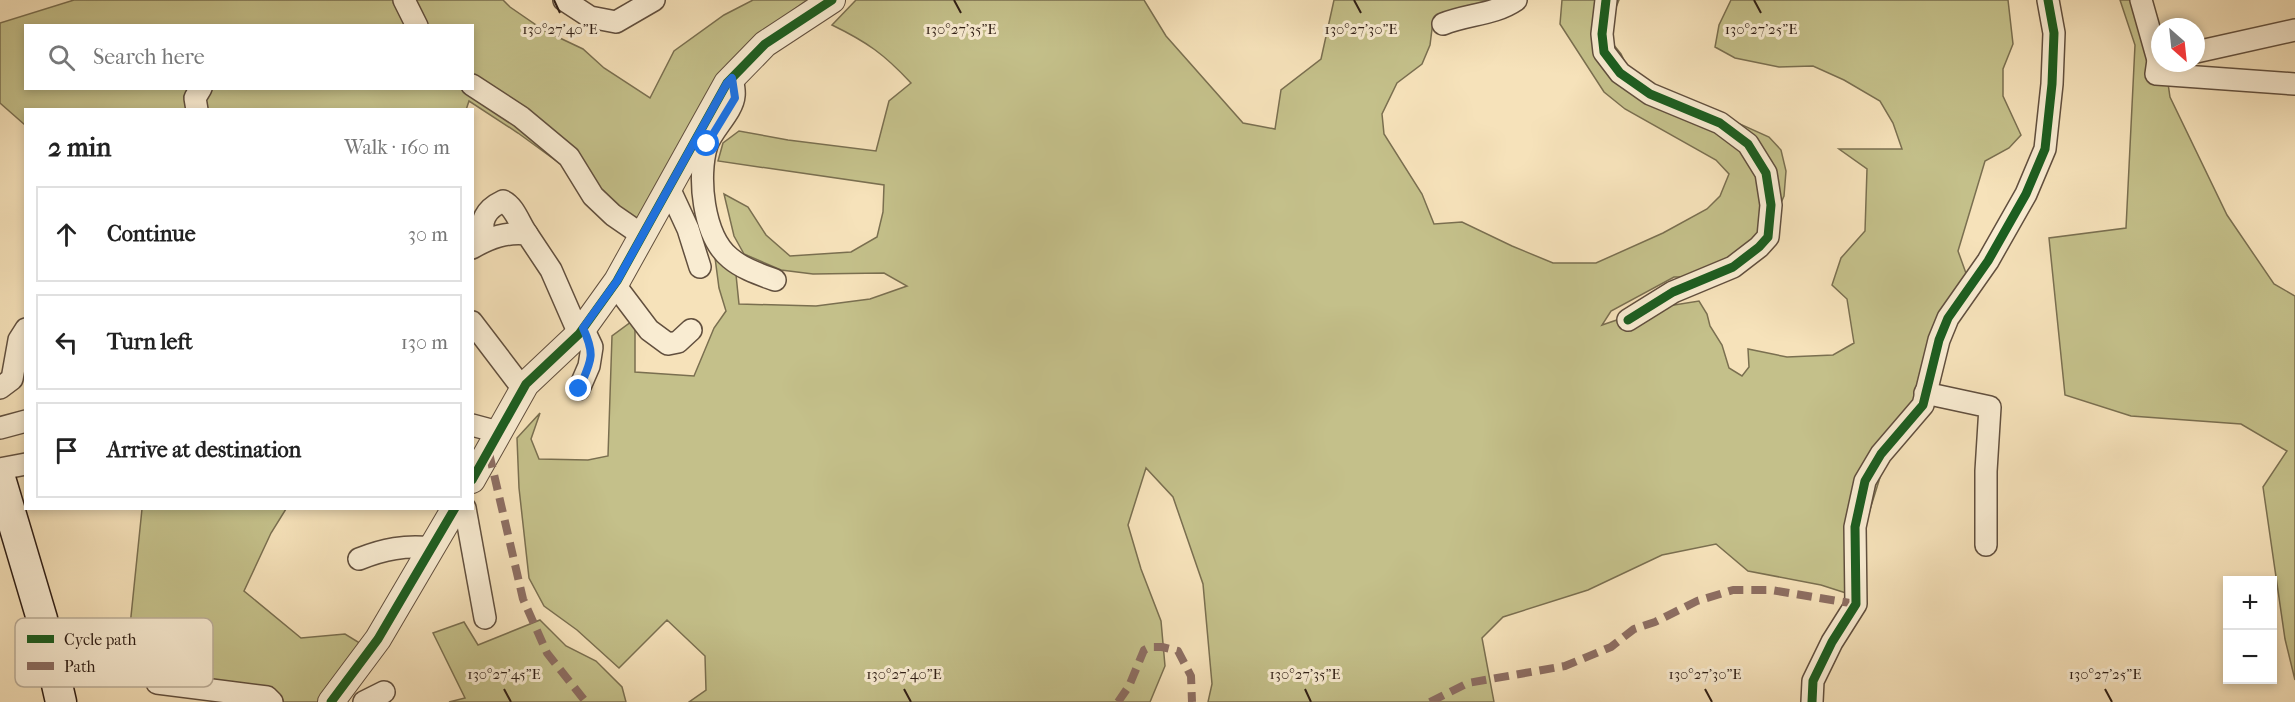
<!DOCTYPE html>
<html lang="en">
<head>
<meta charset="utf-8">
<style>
	:root { --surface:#fff; --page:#f2f2f2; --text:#222; --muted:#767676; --line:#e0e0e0 }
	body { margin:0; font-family:"IM FELL French Canon",serif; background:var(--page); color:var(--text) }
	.controls { position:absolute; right:18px; bottom:18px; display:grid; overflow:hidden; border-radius:0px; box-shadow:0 3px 9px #0003 }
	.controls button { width:54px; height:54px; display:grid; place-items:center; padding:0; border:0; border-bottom:2px solid var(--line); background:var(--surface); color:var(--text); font:30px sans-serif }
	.compass { position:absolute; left:2151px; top:18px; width:54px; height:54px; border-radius:50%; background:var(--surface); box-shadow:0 3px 9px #0003; rotate:153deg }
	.stop { position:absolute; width:18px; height:18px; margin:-14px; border:4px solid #1a73e8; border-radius:50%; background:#fff }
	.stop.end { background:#1a73e8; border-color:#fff; box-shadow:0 2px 6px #0008 }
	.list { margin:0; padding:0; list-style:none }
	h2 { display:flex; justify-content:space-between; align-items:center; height:78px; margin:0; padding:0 24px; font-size:26px }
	h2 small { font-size:20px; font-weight:400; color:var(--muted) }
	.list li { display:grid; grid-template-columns:39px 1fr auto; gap:18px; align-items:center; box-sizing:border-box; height:96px; margin:0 12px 12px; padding:0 12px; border:2px solid var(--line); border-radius:0px }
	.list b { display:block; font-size:22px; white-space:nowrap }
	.list em { font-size:20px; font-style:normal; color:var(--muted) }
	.icon { flex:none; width:33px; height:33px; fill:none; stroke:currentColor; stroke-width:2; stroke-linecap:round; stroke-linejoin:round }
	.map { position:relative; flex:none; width:2295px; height:702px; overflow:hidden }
	.search { position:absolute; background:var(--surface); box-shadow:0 3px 9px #0003; left:24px; top:24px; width:450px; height:66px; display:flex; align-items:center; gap:15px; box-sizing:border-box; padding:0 21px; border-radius:0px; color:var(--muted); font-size:22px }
	.panel { position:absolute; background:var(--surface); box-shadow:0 3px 9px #0003; left:24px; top:108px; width:450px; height:402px; border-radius:0px }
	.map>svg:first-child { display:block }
	.green { fill:#c4c08a; stroke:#7a6f50; stroke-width:1.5; fill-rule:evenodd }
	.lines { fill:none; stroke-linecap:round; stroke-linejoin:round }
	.minor-casing { stroke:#614f3e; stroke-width:24 }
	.tertiary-casing { stroke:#614f3e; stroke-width:28 }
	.secondary-casing { stroke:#2f1e15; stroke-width:33 }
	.minor { stroke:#f9ecd2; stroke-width:21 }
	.tertiary { stroke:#f9ecd2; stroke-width:26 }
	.secondary { stroke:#f9ecd2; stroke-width:30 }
	.quiet { stroke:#8d6e63; stroke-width:8; stroke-dasharray:15 8; stroke-linecap:butt }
	.cycleway-casing { stroke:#f9ecd2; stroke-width:13 }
	.cycleway { stroke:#1b5e20; stroke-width:9 }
	.route { stroke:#1a73e8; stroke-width:8 }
	.ticks { fill:none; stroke:#2f1e15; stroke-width:2 }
	.key { fill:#f9ecd2; stroke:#bcae99; stroke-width:1.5 }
	.key-label { font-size:16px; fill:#2f1e15 }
	.ticks-label { font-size:15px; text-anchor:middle; fill:#2f1e15; stroke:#f9ecd2; stroke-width:6; stroke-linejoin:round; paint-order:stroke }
</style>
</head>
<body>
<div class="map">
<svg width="2295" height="702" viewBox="0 0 2295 702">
	<rect width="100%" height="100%" fill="#f6e2ba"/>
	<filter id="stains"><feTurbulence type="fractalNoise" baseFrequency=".00333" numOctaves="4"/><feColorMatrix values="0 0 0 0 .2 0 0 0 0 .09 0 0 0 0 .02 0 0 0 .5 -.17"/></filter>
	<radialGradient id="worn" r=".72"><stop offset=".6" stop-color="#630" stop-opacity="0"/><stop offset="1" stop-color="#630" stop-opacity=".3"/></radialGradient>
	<g class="green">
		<path d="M 74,0 L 503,0 L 510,7 L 545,31 L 583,49 L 604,68 L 650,98 L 674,51 L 724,15 L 753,0 L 807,0 L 784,17 L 633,244 L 581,179 L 518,133 L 469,101 L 466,110 L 26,110 L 25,125 L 0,103 L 0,23 ZM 26,26 L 472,26 L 472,88 L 26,88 Z"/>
		<path d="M 856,0 L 1144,0 L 1166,36 L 1243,123 L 1275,129 L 1281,90 L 1321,59 L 1334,0 L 1511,0 L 1433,21 L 1430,45 L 1422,64 L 1397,83 L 1382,114 L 1384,134 L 1422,194 L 1434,224 L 1462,222 L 1512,246 L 1553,263 L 1596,263 L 1663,233 L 1707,209 L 1720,196 L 1729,174 L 1716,160 L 1625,109 L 1604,92 L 1560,24 L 1562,0 L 1619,0 L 1605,34 L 1621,54 L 1631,75 L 1769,137 L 1781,150 L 1786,171 L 1784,196 L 1771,225 L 1702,277 L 1674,277 L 1611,311 L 1602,325 L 1649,309 L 1699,301 L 1707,314 L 1710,326 L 1722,345 L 1729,368 L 1742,376 L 1749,367 L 1748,349 L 1787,357 L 1833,355 L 1854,343 L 1847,299 L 1832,285 L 1841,258 L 1865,231 L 1867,169 L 1839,149 L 1902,149 L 1893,123 L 1880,101 L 1844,80 L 1813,66 L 1779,67 L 1735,58 L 1715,47 L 1719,25 L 1731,0 L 2008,0 L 2013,44 L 2003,69 L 2003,96 L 2021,135 L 2009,148 L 1985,161 L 1958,251 L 1967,276 L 1949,298 L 1932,353 L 1932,372 L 1882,471 L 1854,561 L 1849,594 L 1821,585 L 1748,571 L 1716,544 L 1662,555 L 1588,590 L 1503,617 L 1482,638 L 1494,702 L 1208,702 L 1212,684 L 1203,584 L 1173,497 L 1146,468 L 1128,525 L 1141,569 L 1161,621 L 1165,666 L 1150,702 L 689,702 L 706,690 L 705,656 L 667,620 L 619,668 L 577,630 L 544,606 L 529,578 L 519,488 L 517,438 L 540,413 L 531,439 L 539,459 L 588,460 L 608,456 L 612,336 L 635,319 L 635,372 L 694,376 L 714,328 L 726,311 L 719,288 L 709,212 L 735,265 L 739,304 L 816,306 L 870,299 L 907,286 L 884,273 L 813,274 L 781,270 L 744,254 L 734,236 L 724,194 L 748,207 L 766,235 L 790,256 L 851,252 L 877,237 L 883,212 L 884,185 L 718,161 L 723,143 L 739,131 L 788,140 L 876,151 L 889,101 L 911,83 C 884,54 867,42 832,25 Z"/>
		<path d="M 2120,0 L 2151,0 L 2165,63 L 2170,97 L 2227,215 L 2274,284 L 2295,296 L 2295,680 L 2285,639 L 2263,487 L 2287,451 L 2241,424 L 2131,416 L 2065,395 L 2049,238 L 2126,228 L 2135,45 Z"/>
		<path d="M 142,509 L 286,509 L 271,533 L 244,591 L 301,638 L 345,634 L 363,645 L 328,702 L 238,702 L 207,685 L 134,673 L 130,626 Z"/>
		<path d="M 540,620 L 566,646 L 596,661 L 622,687 L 626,702 L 449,702 L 465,698 L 433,633 L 464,622 L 478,645 Z"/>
	</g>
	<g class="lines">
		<defs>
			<g id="minor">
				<path d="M 404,0 L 417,26"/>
				<path d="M 564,0 L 590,17 L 616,22 L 654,0"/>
				<path d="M 1606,0 L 1602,34 L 1604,52 L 1620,73 L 1650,94 L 1720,123 L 1748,144 L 1766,173 L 1771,205 L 1768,237 L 1759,247 L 1733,267 L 1673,292 L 1628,320"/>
				<path d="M 2141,0 L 2158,60 L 2160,60"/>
				<path d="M 1443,24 C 1468,14 1494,15 1516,0"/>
				<path d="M 2196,52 L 2295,30"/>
				<path d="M 2158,60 L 2156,74 L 2295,84"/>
				<path d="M 732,78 C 733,83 735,91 734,96 C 733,111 712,130 707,145 C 697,176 703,236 730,258 C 743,269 759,274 775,280"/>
				<path d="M 472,85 L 521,117 L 569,157 L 593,196 L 613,215 L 642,235"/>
				<path d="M 197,110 L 195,98 L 201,88"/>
				<path d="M 669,188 L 688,229 L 700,267"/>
				<path d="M 486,240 C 478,221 486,209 503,201 C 515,207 519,223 527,234"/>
				<path d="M 472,248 C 491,237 506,232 527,234 L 551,270 L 579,334"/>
				<path d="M 615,285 L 649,330 L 668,344 L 678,342 L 691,330"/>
				<path d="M 472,322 L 523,389"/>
				<path d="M 0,388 L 12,379 L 19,340 L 26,329"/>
				<path d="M 579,389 L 589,366 L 592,347 L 583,328"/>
				<path d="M 1925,393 L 1990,407 L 1986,471 L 1986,545"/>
				<path d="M 472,425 L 498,432"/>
				<path d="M 0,428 L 26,421"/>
				<path d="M 0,469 L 26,464"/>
				<path d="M 465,508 L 485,618"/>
				<path d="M 359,559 C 384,549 405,545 432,548"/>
				<path d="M 157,683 L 267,697 L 272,702"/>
				<path d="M 364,702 L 384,692"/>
				<path d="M 1812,702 L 1813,681 L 1832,642 L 1856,604 L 1855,527 L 1865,481 L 1881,454 L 1923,405 L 1939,340 L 1948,318 L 1988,261 L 2026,194 L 2045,149 L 2052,84 L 2054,33 L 2048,0"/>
			</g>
			<g id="tertiary">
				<path d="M 472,480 L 526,384 L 579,334 L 617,281 L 727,83 L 765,44 L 832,0"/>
				<path d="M 331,702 L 378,639 L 455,508"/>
			</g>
			<path id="secondary" d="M 0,478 L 42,619 L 61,702"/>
		</defs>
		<use href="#minor" class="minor-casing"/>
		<use href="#tertiary" class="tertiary-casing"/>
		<use href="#secondary" class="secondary-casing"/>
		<use href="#minor" class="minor"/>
		<use href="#tertiary" class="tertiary"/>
		<use href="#secondary" class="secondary"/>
		<g class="quiet">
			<path d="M 489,453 L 523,599 L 547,653 L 586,702"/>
			<path d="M 1118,702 L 1129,686 L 1144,650 L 1150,647 L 1162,647 L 1178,651 L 1191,676 L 1192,702"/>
			<path d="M 1430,702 L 1468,683 L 1565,666 L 1611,647 L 1634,629 L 1655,622 L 1697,601 L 1733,590 L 1771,590 L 1856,604"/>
		</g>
		<defs>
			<g id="cycleway">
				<path d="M 1606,0 L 1602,34 L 1604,52 L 1620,73 L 1650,94 L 1720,123 L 1748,144 L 1766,173 L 1771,205 L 1768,237 L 1759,247 L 1733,267 L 1673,292 L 1628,320"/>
				<path d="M 472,480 L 526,384 L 579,334 L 617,281 L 727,83 L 765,44 L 832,0"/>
				<path d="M 331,702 L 378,639 L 455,508"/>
				<path d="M 1812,702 L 1813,681 L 1832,642 L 1856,604 L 1855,527 L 1865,481 L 1881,454 L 1923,405 L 1939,340 L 1948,318 L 1988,261 L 2026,194 L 2045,149 L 2052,84 L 2054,33 L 2048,0"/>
			</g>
		</defs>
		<use href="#cycleway" class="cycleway-casing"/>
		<use href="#cycleway" class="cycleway"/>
	</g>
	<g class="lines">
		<path class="route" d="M 579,389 C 591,361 596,356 583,328 L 617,281 L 727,83 L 732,78 L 735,98 L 707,144"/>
	</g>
	<path class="ticks" d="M 554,0 L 560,13M 954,0 L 961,13M 1354,0 L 1361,13M 1754,0 L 1761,13M 504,689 L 511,702M 904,689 L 911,702M 1305,689 L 1311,702M 1705,689 L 1712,702M 2105,689 L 2112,702"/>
	<rect x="15" y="618" width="198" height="69" rx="9" class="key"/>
	<rect x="27" y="635" width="27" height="8" fill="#1b5e20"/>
	<rect x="27" y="662" width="27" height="8" fill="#8d6e63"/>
	<g class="key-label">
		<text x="64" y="645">Cycle path</text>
		<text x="64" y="672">Path</text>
	</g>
	<g class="ticks-label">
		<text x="560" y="34">130°27'40"E</text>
		<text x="961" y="34">130°27'35"E</text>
		<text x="1361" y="34">130°27'30"E</text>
		<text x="1761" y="34">130°27'25"E</text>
		<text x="504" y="679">130°27'45"E</text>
		<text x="904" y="679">130°27'40"E</text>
		<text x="1305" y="679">130°27'35"E</text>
		<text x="1705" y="679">130°27'30"E</text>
		<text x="2105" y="679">130°27'25"E</text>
	</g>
	<rect width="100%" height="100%" filter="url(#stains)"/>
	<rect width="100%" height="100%" fill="url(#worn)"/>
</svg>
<div class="controls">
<button>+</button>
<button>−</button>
</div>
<svg class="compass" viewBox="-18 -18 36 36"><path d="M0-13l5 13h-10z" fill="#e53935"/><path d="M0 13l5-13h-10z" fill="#767676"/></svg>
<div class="stop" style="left:707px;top:144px"></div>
<div class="stop end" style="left:579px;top:389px"></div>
<div class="search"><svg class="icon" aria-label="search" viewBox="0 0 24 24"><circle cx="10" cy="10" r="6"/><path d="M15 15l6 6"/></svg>Search here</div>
<section class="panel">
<h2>2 min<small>Walk · 160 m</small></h2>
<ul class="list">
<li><svg class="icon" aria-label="ahead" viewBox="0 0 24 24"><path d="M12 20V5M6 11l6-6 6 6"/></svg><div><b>Continue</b></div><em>30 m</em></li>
<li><svg class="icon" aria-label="left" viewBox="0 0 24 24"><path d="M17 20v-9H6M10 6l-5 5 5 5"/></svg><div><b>Turn left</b></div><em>130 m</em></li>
<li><svg class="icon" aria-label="arrive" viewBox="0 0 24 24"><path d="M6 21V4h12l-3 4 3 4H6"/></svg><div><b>Arrive at destination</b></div></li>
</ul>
</section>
</div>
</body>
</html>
